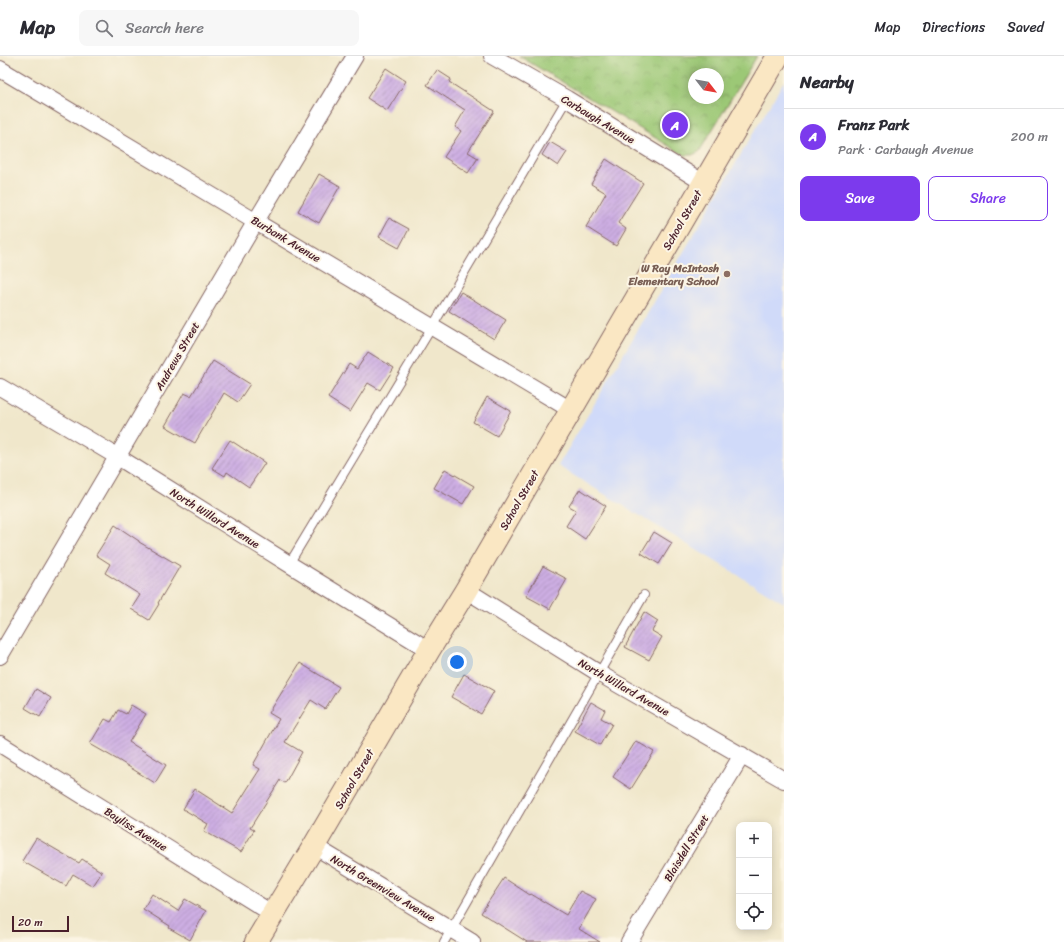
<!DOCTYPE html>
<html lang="en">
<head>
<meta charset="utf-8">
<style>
	:root { --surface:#fff; --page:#f7f7f7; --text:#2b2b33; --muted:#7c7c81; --line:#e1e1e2; --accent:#7c3aed }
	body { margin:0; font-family:Sriracha,sans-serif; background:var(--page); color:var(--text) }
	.controls { position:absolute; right:12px; bottom:12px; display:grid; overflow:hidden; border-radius:8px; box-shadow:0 2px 10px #0003 }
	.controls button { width:36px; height:36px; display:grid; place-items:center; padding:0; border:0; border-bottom:1px solid var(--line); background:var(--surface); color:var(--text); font:20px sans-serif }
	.compass { position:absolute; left:688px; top:12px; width:36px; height:36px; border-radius:50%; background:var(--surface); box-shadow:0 2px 10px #0003; rotate:121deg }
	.scale { position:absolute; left:12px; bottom:10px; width:57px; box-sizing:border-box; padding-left:4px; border:2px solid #4a1f2b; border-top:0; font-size:11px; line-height:14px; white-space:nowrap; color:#4a1f2b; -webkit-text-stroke:3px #fcf5e5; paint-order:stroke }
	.you { position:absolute; left:457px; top:606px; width:14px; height:14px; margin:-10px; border:3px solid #fff; border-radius:50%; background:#1a73e8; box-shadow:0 0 0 6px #1a73e833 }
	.badge { display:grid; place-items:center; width:26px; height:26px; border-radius:50%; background:var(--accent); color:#fff; font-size:13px; font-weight:700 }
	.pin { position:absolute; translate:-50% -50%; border:2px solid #fff; box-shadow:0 1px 4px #0006 }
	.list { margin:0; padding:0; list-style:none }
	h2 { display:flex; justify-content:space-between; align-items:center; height:52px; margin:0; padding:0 16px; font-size:17px }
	h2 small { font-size:13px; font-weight:400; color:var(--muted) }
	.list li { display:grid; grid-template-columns:26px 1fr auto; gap:12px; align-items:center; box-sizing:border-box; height:56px; padding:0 16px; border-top:1px solid var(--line) }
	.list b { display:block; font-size:15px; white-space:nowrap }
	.list p { margin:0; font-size:13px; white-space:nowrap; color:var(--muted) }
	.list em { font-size:13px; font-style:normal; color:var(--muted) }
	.actions { display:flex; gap:8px; padding:12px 16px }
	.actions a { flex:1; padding:9px 0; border:1px solid var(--accent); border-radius:8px; text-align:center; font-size:14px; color:var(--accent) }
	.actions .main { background:var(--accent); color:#fff }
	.icon { flex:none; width:22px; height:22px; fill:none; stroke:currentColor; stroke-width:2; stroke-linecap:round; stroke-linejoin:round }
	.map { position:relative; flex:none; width:784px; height:886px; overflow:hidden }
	header { display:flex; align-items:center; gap:24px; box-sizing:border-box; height:56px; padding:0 20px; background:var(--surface); border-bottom:1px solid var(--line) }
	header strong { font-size:19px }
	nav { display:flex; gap:22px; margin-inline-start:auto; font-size:14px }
	.search { width:280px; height:36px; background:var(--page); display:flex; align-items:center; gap:10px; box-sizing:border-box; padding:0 14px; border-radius:8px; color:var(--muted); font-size:15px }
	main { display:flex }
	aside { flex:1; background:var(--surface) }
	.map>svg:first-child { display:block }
	.built { fill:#d0daf9 }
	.park { fill:url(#park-crowns); stroke:#737450; fill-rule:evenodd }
	.building { fill:url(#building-hatch) }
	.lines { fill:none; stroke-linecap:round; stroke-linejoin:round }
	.service-casing { stroke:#846563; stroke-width:10 }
	.minor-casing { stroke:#846563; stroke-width:18 }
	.secondary-casing { stroke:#846563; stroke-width:24 }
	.service { stroke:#fff; stroke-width:8 }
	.minor { stroke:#fff; stroke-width:16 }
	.secondary { stroke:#fae7c3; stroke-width:22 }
	.education-dot { fill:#8d6e63; stroke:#fcf5e5; stroke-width:1.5 }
	.labels { text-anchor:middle; stroke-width:4; stroke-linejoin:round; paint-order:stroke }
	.street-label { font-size:11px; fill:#4a1f2b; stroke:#fcf5e5 }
	.education-label { font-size:11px; font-weight:bold; fill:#785e54; stroke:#fcf5e5; text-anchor:end }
</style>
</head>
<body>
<header>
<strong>Map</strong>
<div class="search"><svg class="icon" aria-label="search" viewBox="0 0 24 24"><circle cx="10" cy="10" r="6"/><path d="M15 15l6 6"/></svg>Search here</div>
<nav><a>Map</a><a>Directions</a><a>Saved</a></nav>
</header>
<main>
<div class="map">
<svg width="784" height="886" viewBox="0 0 784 886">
	<defs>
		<pattern id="park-crowns" width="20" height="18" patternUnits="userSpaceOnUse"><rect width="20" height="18" fill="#9cc876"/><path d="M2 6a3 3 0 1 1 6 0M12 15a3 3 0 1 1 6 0" fill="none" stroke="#88ab66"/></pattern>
		<pattern id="building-hatch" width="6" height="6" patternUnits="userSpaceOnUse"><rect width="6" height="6" fill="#cdaee3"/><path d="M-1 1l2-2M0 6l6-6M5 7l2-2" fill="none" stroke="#a88db8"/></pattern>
	</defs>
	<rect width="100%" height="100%" fill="#fcf5e5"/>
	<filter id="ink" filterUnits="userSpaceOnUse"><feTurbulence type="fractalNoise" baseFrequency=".025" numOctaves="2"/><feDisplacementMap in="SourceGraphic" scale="8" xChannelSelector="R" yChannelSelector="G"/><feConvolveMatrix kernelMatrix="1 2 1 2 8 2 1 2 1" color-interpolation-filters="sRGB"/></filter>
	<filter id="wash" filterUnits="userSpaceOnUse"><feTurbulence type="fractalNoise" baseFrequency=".012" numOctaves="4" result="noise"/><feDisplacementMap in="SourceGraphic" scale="16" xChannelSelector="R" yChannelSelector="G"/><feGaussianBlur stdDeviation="0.9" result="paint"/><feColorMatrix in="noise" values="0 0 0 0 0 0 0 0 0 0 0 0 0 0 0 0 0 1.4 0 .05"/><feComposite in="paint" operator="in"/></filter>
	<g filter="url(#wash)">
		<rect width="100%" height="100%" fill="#f0e7cb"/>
		<path class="built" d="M 784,25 L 784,547 L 558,410 Z"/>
		<path class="park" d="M 519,0 L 757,0 L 699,96 L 692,99 L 684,99 ZM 694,18 L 718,18 L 718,42 L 694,42 Z"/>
		<g id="blocks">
			<g class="building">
				<path d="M 386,12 L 406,25 L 387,55 L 367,42 Z"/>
				<path d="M 437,14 L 451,23 L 449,26 L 494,55 L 468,96 L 478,102 L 468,117 L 444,101 L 461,75 L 455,71 L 465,54 L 427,29 Z"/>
				<path d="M 550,86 L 567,96 L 558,110 L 542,99 Z"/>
				<path d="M 606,103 L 643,127 L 618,167 L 626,173 L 616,190 L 586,171 L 606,137 L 591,128 Z"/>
				<path d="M 319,118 L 340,130 L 319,167 L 298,155 Z"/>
				<path d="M 389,162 L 409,173 L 399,192 L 379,181 Z"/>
				<path d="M 461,236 L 506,264 L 494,283 L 449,255 Z"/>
				<path d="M 368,296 L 394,312 L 380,334 L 368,327 L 350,356 L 328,342 L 349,308 L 357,313 Z"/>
				<path d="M 213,305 L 250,328 L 238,346 L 224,337 L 195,387 L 165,370 L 184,337 L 191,340 Z"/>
				<path d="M 487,341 L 511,355 L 497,380 L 473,366 Z"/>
				<path d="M 230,384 L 265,407 L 249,431 L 227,416 L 225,420 L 212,412 Z"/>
				<path d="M 445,413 L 474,430 L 463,448 L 434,432 Z"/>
				<path d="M 580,433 L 606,450 L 585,483 L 566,470 L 576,454 L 569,450 Z"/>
				<path d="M 115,469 L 139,485 L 139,486 L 180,510 L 158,547 L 159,548 L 149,564 L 131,553 L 140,539 L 105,517 L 110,508 L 96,499 Z"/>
				<path d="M 654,476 L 672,487 L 659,508 L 641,497 Z"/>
				<path d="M 543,510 L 567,523 L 550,553 L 526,540 Z"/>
				<path d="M 644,556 L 658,565 L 652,575 L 662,581 L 649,604 L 625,591 Z"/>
				<path d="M 300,607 L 339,631 L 325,653 L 311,644 L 285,686 L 302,696 L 285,727 L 280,724 L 250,772 L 254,774 L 241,796 L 204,775 L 208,768 L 183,753 L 195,733 L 232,757 L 260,713 L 253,709 L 279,663 L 269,657 Z"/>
				<path d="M 464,618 L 494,635 L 481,658 L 451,641 Z"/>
				<path d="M 36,633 L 51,642 L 40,661 L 25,652 Z"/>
				<path d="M 591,646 L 605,654 L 601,662 L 612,668 L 600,689 L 575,675 Z"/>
				<path d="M 131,649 L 146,658 L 129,686 L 166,709 L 155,727 L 118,704 L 90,688 L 105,663 L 111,666 L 118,654 L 126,658 Z"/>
				<path d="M 636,685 L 654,696 L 631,733 L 613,721 Z"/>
				<path d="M 36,782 L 79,807 L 82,803 L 102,816 L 93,830 L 73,818 L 66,830 L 22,805 Z"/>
				<path d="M 504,822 L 530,839 L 531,838 L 566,859 L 580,835 L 596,843 L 579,873 L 600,886 L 527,886 L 481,857 Z"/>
				<path d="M 152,838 L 178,855 L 185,843 L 206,855 L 190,884 L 169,872 L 170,870 L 143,853 Z"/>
			</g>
		</g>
	</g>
	<g filter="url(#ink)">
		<use href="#blocks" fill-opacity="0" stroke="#846563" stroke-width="1"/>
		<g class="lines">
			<defs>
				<g id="service">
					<path d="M 289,508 L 432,271 L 567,43"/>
					<path d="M 444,886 L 644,539"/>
				</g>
				<g id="minor">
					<path d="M 492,0 L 567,43 L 704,127"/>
					<path d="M 0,13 L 571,354"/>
					<path d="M 0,331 L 118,401 L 289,508 L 429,594"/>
					<path d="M 466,534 L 600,618 L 784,724"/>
					<path d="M 0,600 L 256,165 L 355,0"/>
					<path d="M 0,688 L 273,858"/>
					<path d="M 314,790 L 472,886"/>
					<path d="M 629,886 L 742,699"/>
				</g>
				<path id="secondary" d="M 256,886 L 314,790 L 429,594 L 466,534 L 778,0"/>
			</defs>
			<use href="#service" class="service-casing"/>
			<use href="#minor" class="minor-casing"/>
			<use href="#secondary" class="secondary-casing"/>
			<use href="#service" class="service"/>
			<use href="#minor" class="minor"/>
			<use href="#secondary" class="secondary"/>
		</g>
	</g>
	<circle class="education-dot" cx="727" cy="218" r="4"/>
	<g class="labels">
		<g class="street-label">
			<text transform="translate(598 63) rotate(31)" y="4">Carbaugh Avenue</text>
			<text transform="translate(682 164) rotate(-60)" y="4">School Street</text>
			<text transform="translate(286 183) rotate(31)" y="4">Burbank Avenue</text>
			<text transform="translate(177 300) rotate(-60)" y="4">Andrews Street</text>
			<text transform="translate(519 444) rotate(-60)" y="4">School Street</text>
			<text transform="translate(215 462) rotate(32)" y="4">North Willard Avenue</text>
			<text transform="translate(624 631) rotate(30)" y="4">North Willard Avenue</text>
			<text transform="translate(354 723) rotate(-60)" y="4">School Street</text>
			<text transform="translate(136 773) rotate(32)" y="4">Bayliss Avenue</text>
			<text transform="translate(686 792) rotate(-59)" y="4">Blaisdell Street</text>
			<text transform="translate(383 832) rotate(31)" y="4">North Greenview Avenue</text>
		</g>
		<g class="education-label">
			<text x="719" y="216">W Ray McIntosh<tspan x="719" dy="13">Elementary School</tspan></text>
		</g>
	</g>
</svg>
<div class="controls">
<button>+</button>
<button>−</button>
<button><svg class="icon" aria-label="locate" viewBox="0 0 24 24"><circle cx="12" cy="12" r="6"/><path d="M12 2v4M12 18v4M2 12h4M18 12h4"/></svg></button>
</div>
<svg class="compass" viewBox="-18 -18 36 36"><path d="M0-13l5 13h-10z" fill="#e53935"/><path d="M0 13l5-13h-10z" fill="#7c7c81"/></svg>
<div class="scale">20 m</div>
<div class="you"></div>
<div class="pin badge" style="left:675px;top:69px">A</div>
</div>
<aside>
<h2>Nearby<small></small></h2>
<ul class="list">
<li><span class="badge">A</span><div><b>Franz Park</b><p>Park · Carbaugh Avenue</p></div><em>200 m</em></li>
</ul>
<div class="actions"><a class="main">Save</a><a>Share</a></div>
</aside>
</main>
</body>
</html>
